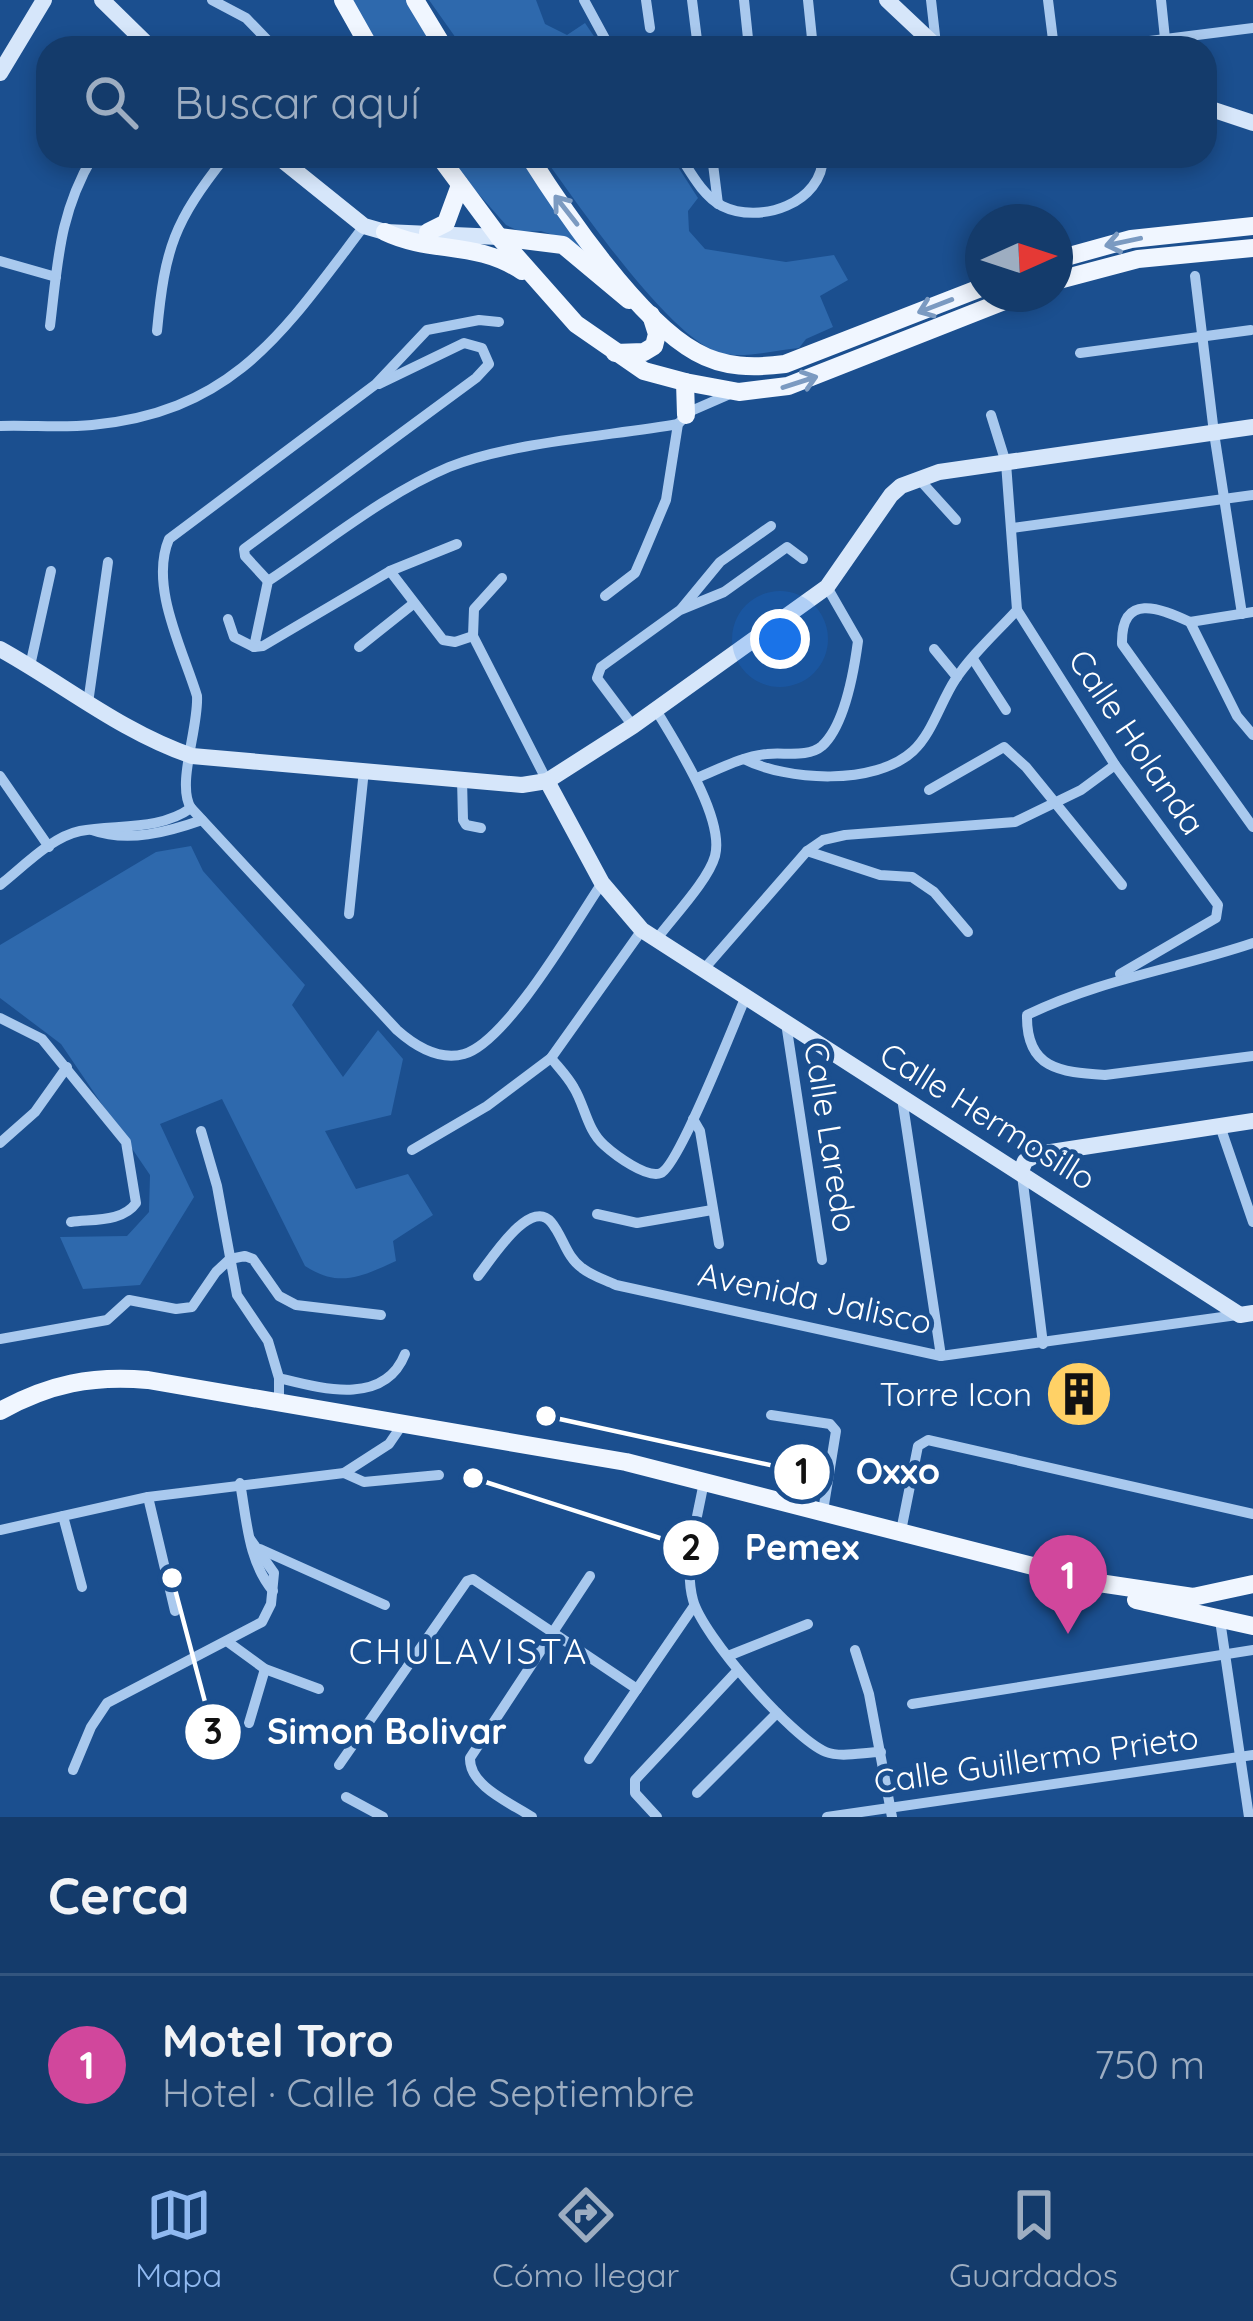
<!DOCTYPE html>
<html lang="es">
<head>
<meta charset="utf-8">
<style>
	:root { --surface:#143b6b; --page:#214673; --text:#f1f3f6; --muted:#9dadc1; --line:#33557e; --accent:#90b9f0 }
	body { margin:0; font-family:Quicksand,sans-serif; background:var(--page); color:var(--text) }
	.compass { position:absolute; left:965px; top:204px; width:108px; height:108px; border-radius:50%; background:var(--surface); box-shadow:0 6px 18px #0003; rotate:87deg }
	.you { position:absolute; left:780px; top:639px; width:42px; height:42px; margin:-30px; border:9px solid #fff; border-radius:50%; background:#1a73e8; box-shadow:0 0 0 18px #1a73e833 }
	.badge { display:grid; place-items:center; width:78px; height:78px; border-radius:50%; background:var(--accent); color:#fff; font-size:39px; font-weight:700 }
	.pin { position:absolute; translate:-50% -99px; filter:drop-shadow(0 3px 6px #0008) }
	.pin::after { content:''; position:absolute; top:63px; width:42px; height:36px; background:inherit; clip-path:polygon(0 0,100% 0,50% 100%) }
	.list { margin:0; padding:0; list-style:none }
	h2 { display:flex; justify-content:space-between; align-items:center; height:156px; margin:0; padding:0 48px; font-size:51px }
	h2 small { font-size:39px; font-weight:400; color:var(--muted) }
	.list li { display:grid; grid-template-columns:78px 1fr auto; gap:36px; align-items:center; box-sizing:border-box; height:180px; padding:0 48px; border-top:3px solid var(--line) }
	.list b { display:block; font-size:45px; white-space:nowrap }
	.list p { margin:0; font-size:39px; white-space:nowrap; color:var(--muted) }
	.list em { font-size:39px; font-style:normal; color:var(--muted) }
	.icon { flex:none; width:66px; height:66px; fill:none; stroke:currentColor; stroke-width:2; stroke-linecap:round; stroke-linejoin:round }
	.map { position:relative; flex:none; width:1253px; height:1817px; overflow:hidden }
	.search { position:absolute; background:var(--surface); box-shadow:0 6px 18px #0003; left:36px; right:36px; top:36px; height:132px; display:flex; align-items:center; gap:30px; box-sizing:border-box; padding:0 42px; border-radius:36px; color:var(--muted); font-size:45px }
	.sheet { height:336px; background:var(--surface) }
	nav { display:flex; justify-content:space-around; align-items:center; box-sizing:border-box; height:168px; border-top:3px solid var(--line); background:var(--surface); font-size:33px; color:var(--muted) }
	nav a { display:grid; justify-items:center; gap:6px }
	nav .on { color:var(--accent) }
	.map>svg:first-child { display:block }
	.green { fill:#2e69ad }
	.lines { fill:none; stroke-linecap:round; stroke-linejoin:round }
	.street { stroke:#a9c9ee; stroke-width:10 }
	.secondary { stroke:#d6e6fa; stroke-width:16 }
	.primary { stroke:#f0f6ff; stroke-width:18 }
	.oneway { stroke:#7b9ac1 }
	.labels { text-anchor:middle; stroke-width:10; stroke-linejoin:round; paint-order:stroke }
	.street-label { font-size:33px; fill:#fff; stroke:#1b4f8f }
	.poi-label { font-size:33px; fill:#fff; stroke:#1b4f8f; text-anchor:end }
	.neighbourhood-label { font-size:36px; letter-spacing:3px; fill:#fff; stroke:#1b4f8f }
	.leader { fill:none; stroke:#fff; stroke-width:4.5 }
	.callout-dot { fill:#fff; stroke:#1b4f8f; stroke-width:4.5 }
	.mark-label { font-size:36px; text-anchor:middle; font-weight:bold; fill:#111 }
	.callout-label { font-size:36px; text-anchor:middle; font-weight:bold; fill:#fff; stroke:#1b4f8f; stroke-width:10; stroke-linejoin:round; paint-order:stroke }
</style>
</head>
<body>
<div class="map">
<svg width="1253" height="1817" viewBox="0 0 1253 1817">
	<rect width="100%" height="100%" fill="#1b4f8f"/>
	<g class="green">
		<path d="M 346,0 L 409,0 L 419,24 L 436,48 L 374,48 Z"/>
		<path d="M 429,0 L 536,0 L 545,24 L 567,35 L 585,23 L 602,48 L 463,48 Z"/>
		<path d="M 445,156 L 521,156 L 614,283 L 571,241 L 541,231 L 521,232 L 506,225 Z"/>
		<path d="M 543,156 L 671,156 L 698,198 L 688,211 L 689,231 L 705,249 L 786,262 L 834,255 L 848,280 L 820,296 L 833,327 L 806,339 L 799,348 C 777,350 747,358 724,354 C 673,345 576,201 543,156 Z"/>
		<path d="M 191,846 L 203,871 L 305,985 L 292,1005 L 343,1077 L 378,1030 L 403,1059 L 391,1115 L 325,1131 L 356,1189 L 408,1174 L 433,1215 L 393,1241 L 396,1261 C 361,1277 339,1288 305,1266 L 222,1099 L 160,1124 L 194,1197 L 140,1285 L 83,1289 L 60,1237 L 127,1236 L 149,1212 L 150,1175 L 61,1044 L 0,998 L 0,945 L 156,852 Z"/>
	</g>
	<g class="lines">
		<g class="street">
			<path d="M 212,0 L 246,18 L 275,48"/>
			<path d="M 584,0 L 610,48"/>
			<path d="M 646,0 L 650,28"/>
			<path d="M 692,0 L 698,48"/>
			<path d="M 744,0 L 749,48"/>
			<path d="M 808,0 L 813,48"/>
			<path d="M 931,0 L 936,44"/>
			<path d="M 1048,0 L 1054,48"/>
			<path d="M 1161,0 L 1166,48"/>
			<path d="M 1094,48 L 1253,28"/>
			<path d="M 680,156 C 691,173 703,196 722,206 C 760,225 823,203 823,156"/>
			<path d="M 712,156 L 718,204"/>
			<path d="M 0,261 L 56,277"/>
			<path d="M 1195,276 L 1214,433 L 1242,614"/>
			<path d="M 499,322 L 479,320 L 427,330 L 376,384 L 169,539 C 149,586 183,650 197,696 C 199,727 176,785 191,808 L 397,1030 C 415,1046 438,1061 464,1054 C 507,1042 575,923 602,883"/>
			<path d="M 50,326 C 58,261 59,214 93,156"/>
			<path d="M 157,331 C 165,247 174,222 226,156"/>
			<path d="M 1080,353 L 1251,330"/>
			<path d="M 0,426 C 31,425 62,428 92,425 C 235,411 284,331 364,226"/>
			<path d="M 918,478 L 956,520"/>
			<path d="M 1012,528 L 1253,495"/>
			<path d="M 457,544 L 390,571 L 263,646 L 254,647 L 268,581 C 326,543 385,494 449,467 C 512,442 609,436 678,424"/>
			<path d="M 390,571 L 443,640 L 455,642 L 473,636"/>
			<path d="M 502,578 L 474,609 L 473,636 L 547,781"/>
			<path d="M 268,581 L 245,556 L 244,549 L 476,378 L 489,364 L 482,348 L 464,343 L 379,384"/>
			<path d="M 605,596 L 635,573 L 645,550 L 666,500 L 678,424 L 691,411 L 730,394"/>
			<path d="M 682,608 L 720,562 L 771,526"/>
			<path d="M 1017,610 L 1115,765 L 1218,905 L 1216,918 L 1120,974"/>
			<path d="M 228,619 L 234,637 L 254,647"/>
			<path d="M 1190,622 C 1160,608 1121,592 1122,644 L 1253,827"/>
			<path d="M 1190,622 L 1237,716 L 1253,735"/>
			<path d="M 1190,622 L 1253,612"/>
			<path d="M 359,647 L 413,604"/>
			<path d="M 934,649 L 957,677"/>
			<path d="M 973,659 L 1006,710"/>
			<path d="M 30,666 L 51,571"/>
			<path d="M 88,703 L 108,562"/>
			<path d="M 656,710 C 675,742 725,818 715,856 C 708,881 672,918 656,940"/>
			<path d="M 633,726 L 597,678 L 601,667 L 680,610 L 724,592 L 787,547 L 803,559"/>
			<path d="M 744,759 C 787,781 875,786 913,751 C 932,734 941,701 955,680 C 972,654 997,632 1017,610 L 1006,463 L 991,415"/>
			<path d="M 0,776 L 49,847"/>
			<path d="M 697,778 C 719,769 743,756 767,754 C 784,752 808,758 822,746 C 845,725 854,671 858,641 L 827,587"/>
			<path d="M 462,779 L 463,820 L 466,825 L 481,828"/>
			<path d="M 929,790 L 1004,747 L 1026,767 L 1122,885"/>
			<path d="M 92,830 C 128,843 168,832 202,820"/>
			<path d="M 807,851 L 880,875 L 912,877 L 934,892 L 968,932"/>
			<path d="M 0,885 C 23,867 51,837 80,831 C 116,824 159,831 191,808"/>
			<path d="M 349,914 L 364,770"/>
			<path d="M 1253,943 C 1176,969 1101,979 1027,1015 C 1026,1069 1060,1072 1105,1075 L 1253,1056"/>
			<path d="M 704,969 L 807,851 L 823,840 L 845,835 L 1015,822 L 1081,790 L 1115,765"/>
			<path d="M 0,1018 L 42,1039 L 126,1142 L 136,1203 C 123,1222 93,1219 71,1222"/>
			<path d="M 786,1023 L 822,1260"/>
			<path d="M 551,1058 C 559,1068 568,1077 574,1088 C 585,1106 587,1130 604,1145 C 615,1155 647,1179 661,1173 C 679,1165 735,1022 746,996"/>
			<path d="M 902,1098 L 941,1356"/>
			<path d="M 693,1119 L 700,1131 L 719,1244"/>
			<path d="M 1220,1126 L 1253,1222"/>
			<path d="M 201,1131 L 217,1186 L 237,1295 L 268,1341 L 279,1378 L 279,1403"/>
			<path d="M 0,1143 L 35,1112 L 67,1067"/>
			<path d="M 412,1150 L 487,1106 L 551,1058 L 642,930"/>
			<path d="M 1022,1175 L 1043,1344"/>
			<path d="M 597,1214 L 637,1223 L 712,1210"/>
			<path d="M 478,1276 C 491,1260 530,1197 551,1222 C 563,1236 566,1257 582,1268 C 592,1276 606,1280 616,1285 L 941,1356 L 1237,1315"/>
			<path d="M 0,1339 L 107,1320 L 129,1300 L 176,1309 L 192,1307 L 216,1272 L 230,1259 L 245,1256 L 253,1259 L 279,1296 L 296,1305 L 381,1315"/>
			<path d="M 279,1378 C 320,1388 384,1407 405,1354"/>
			<path d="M 771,1415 L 830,1424 L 836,1431 L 823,1511"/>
			<path d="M 344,1473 L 364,1482 L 439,1475"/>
			<path d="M 704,1481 C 698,1517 683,1564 693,1600 C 702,1635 792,1738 826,1752 C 841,1758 865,1752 881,1752"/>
			<path d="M 240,1483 C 247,1521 248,1561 273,1591"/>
			<path d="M 148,1497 L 175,1611"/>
			<path d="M 63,1516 L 82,1587"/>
			<path d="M 0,1530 L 148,1497 L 344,1473 L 389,1444 L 402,1425"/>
			<path d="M 901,1531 L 918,1446 L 928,1440 L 1253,1514"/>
			<path d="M 260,1549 L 385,1605"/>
			<path d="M 1220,1620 L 1249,1817"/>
			<path d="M 228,1642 L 265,1669 L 319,1689"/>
			<path d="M 855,1650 L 869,1694 L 892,1817"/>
			<path d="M 728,1656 L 808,1624"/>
			<path d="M 912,1704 L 1253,1650"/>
			<path d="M 249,1723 L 265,1669"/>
			<path d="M 589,1759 L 694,1606"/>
			<path d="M 339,1765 L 467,1581 L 473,1579 L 637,1689"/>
			<path d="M 73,1770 L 91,1727 L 107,1703 L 262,1622 L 271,1604 L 274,1573 L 250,1539"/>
			<path d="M 697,1793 L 777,1713"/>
			<path d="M 346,1797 L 383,1817"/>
			<path d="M 532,1817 C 511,1803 469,1786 470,1758 L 590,1576"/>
			<path d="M 657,1817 L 635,1793 L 635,1780 L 738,1670"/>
			<path d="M 827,1817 L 1253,1755"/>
		</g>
		<g class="secondary">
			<path d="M 102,0 L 151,48"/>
			<path d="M 887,0 L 938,48"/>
			<path d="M 0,73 L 44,0"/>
			<path d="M 1205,107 L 1253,123"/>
			<path d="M 277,156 L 364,226 L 385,232 L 499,237"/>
			<path d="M 0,649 C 65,685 120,731 192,756 L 522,785 L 547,781 L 633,726 L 827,587 L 891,495 L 901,486 L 939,472 L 1253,427"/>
			<path d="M 547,781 L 602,883 L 642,930 L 1240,1315 L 1253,1313"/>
			<path d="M 1021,1171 L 1025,1161 L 1038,1154 L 1253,1121"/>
		</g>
		<g class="primary">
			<path d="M 343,0 L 370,48"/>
			<path d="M 415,0 L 444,48"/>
			<path d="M 439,156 L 499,237 L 576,324 L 644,371 L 685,382 L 739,392 L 788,386 L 1022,294"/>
			<path d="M 529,156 C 565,213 638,320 696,352 C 724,368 754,368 785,364 L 983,287"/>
			<path d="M 385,232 C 431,254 475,240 522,271"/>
			<path d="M 428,232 L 446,223 L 460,185"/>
			<path d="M 499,237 L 563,245 L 629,300"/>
			<path d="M 1055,260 L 1131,239 L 1253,226"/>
			<path d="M 1055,281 L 1138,259 L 1253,248"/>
			<path d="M 615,353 L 644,352 L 654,346 L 657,334 L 651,315"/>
			<path d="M 685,382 L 686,415"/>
			<path d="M 0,1411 C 49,1384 92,1375 148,1380 L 626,1462 L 1099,1583 L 1193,1597 L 1253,1584"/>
			<path d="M 1136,1600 L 1253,1626"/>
		</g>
	</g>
	<defs><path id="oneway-shaft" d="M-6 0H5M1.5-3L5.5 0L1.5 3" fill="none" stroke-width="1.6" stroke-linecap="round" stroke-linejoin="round" transform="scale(3)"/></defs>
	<g class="oneway">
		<use href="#oneway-shaft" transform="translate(566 210) rotate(-128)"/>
		<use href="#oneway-shaft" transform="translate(1123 242) rotate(168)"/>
		<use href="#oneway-shaft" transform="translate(935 306) rotate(159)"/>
		<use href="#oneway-shaft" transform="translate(800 382) rotate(-18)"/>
	</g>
	<defs>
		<symbol id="building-disc" viewBox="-11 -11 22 22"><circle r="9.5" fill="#ffd166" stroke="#1b4f8f"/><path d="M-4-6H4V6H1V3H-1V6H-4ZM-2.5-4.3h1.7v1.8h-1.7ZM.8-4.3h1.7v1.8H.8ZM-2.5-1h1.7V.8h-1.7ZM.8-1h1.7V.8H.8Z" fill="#111"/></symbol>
	</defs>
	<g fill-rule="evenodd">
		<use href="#building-disc" x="1041" y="1356" width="76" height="76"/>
	</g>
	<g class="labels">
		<g class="street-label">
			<text transform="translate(1137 742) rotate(56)" y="12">Calle Holanda</text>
			<text transform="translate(988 1116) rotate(32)" y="12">Calle Hermosillo</text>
			<text transform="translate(831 1137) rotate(81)" y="12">Calle Laredo</text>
			<text transform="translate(815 1298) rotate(12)" y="12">Avenida Jalisco</text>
			<text transform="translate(1036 1759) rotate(-8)" y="12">Calle Guillermo Prieto</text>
		</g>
		<g class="poi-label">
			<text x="1032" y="1406">Torre Icon</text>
		</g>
		<g class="neighbourhood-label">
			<text x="469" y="1664">CHULAVISTA</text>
		</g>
	</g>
	<path class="leader" d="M546 1416L802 1472M473 1478L691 1548M172 1578L213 1732"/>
	<g class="callout-dot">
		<circle cx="546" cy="1416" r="12"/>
		<circle cx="473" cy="1478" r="12"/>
		<circle cx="172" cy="1578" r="12"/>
		<circle cx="802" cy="1472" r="30"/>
		<circle cx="691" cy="1548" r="30"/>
		<circle cx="213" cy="1732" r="30"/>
	</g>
	<g class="mark-label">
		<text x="802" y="1484">1</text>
		<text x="691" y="1560">2</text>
		<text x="213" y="1744">3</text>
	</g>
	<g class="callout-label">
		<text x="898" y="1484">Oxxo</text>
		<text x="802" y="1560">Pemex</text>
		<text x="387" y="1744">Simon Bolivar</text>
	</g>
</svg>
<svg class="compass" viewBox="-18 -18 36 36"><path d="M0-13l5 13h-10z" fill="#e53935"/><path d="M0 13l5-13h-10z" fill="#9dadc1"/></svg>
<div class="you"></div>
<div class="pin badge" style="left:1068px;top:1634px;background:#d1479c">1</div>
<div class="search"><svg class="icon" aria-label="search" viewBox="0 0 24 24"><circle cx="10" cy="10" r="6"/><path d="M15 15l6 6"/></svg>Buscar aquí</div>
</div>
<section class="sheet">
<h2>Cerca<small></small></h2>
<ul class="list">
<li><span class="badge" style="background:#d1479c">1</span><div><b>Motel Toro</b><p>Hotel · Calle 16 de Septiembre</p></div><em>750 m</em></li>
</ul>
</section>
<nav>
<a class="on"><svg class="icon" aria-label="map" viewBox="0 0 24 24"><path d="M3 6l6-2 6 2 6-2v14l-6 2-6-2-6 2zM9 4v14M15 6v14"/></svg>Mapa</a>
<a><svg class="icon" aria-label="directions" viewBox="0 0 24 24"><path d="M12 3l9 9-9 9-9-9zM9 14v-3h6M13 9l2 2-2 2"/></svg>Cómo llegar</a>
<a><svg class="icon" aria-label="saved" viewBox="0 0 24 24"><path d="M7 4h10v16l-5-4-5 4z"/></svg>Guardados</a>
</nav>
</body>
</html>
